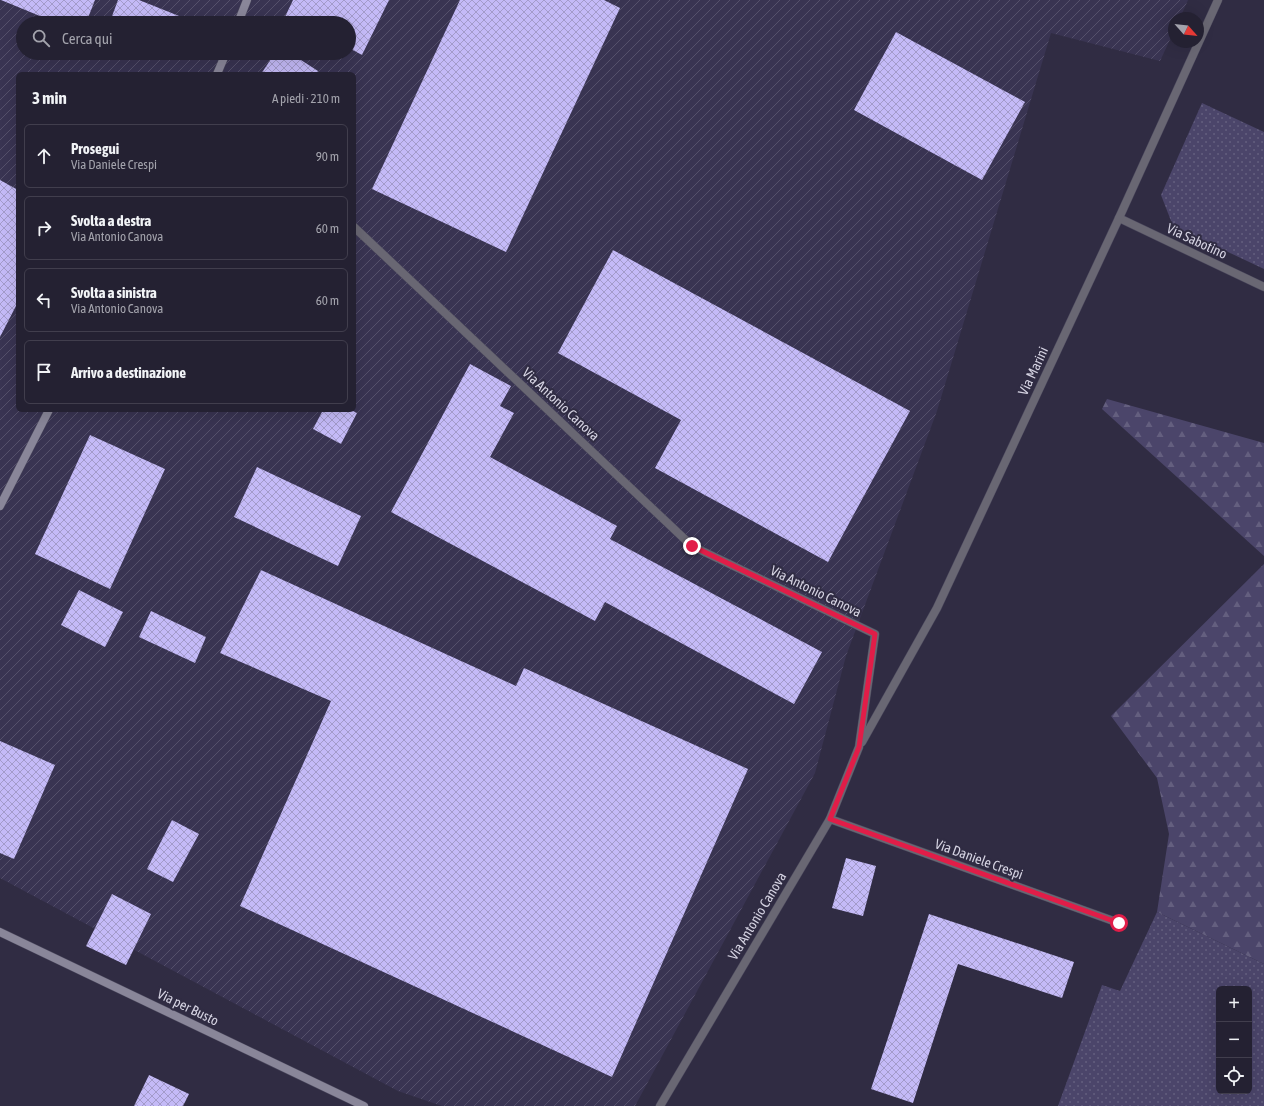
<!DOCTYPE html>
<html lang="it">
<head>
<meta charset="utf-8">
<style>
	:root { --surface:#242132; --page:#2c293a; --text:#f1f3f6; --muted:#a3a3ac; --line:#413e4d }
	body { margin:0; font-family:"Asap Condensed",sans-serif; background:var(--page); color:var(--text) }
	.controls { position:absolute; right:12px; bottom:12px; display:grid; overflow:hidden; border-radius:6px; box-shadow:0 4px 16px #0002 }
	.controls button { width:36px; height:36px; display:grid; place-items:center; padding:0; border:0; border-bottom:1px solid var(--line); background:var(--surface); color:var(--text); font:20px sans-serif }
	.compass { position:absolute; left:1168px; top:12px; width:36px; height:36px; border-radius:50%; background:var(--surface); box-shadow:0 4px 16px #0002; rotate:117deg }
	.stop { position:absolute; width:12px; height:12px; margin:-9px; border:3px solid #e11d48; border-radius:50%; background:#fff }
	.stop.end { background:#e11d48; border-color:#fff; box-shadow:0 1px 4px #0008 }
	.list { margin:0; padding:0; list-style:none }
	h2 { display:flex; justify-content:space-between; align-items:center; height:52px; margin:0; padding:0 16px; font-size:17px }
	h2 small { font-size:13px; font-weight:400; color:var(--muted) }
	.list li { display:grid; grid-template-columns:26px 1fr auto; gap:12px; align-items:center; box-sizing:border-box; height:64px; margin:0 8px 8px; padding:0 8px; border:1px solid var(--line); border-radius:6px }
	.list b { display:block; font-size:15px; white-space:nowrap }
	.list p { margin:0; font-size:13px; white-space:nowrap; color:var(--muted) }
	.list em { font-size:13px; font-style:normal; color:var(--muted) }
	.icon { flex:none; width:22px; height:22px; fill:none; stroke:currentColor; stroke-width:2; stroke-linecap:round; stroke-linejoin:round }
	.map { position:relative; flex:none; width:1264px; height:1106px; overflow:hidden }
	.search { position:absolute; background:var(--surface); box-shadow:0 4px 16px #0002; left:16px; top:16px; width:340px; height:44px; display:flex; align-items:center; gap:10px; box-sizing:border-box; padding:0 14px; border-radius:22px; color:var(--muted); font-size:15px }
	.panel { position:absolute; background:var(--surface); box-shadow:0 4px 16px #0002; left:16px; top:72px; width:340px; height:340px; border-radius:6px }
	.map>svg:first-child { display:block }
	.industrial { fill:url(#industrial-furrows); fill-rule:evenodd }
	.grass { fill:url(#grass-dots); fill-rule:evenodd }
	.forest { fill:url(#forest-firs) }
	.building { fill:url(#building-cross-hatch) }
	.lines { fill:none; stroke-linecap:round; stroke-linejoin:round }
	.street-casing { stroke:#4a475c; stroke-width:9 }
	.secondary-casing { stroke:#4a475c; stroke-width:9 }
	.street { stroke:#696773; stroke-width:8 }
	.secondary { stroke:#898699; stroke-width:8 }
	.route { stroke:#e11d48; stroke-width:5 }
	.labels { text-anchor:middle; stroke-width:4; stroke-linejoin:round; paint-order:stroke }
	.street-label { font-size:14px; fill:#d5d3e2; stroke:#302c43 }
</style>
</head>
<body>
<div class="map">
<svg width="1264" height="1106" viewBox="0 0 1264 1106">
	<defs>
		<pattern id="industrial-furrows" width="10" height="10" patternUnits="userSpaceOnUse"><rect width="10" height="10" fill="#393452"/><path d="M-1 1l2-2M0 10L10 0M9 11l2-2" fill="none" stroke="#55506b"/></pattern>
		<pattern id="grass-dots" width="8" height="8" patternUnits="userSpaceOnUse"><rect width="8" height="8" fill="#4b456a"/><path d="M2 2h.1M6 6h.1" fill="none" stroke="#645f7f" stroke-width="1.8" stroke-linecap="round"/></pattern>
		<pattern id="forest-firs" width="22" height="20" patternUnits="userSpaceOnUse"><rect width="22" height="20" fill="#4b456a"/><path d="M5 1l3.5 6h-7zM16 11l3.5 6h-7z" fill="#645f7f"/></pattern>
		<pattern id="building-cross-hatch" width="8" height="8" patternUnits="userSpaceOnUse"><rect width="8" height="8" fill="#c4baf7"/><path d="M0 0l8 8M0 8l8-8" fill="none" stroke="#a39bca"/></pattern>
	</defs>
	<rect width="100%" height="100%" fill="#302c43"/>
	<path class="industrial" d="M 0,0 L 1188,0 L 1180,18 L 1174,18 L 1174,31 L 1160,61 L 1051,33 L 937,411 L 846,656 L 815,773 L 635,1106 L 442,1106 L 398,1091 L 0,878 ZM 23,23 L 349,23 L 349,53 L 23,53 ZM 18,74 L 354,74 L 354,410 L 18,410 Z"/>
	<g class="grass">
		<path d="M 1202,103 L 1264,132 L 1264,269 L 1173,226 L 1161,195 Z"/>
		<path d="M 1157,912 L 1264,964 L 1264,1106 L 1058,1106 L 1102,985 L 1120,991 ZM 1219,989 L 1249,989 L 1249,1091 L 1219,1091 Z"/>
	</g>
	<g class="forest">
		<path d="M 1107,399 L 1264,443 L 1264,556 L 1102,409 Z"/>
		<path d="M 1264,564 L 1264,964 L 1157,912 L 1169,834 L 1157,778 L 1111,716 Z"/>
	</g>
	<g class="building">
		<path d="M 1,0 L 95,0 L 86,23 L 57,23 Z"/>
		<path d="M 118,0 L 139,0 L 184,18 L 182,23 L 121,23 L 111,19 Z"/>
		<path d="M 293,0 L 389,0 L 362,55 L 349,48 L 349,23 L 297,23 L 285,17 Z"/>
		<path d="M 460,0 L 604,0 L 620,8 L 506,252 L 372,189 Z"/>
		<path d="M 896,32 L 1025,102 L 982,180 L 854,110 Z"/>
		<path d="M 275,53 L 290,53 L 318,71 L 316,74 L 261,74 Z"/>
		<path d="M 0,180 L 18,190 L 18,302 L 0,337 Z"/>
		<path d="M 613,250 L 910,411 L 828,562 L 655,468 L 681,420 L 558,353 Z"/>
		<path d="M 470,364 L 511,386 L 500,406 L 514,413 L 490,457 L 617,526 L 610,539 L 822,652 L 794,704 L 605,602 L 595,621 L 391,512 Z"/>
		<path d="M 323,410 L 351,410 L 357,413 L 341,444 L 313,429 Z"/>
		<path d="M 90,435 L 165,469 L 110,589 L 35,554 Z"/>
		<path d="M 257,467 L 361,516 L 338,566 L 234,517 Z"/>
		<path d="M 261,570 L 516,686 L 524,668 L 748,769 L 612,1077 L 240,906 L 331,701 L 220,653 Z"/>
		<path d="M 79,590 L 123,612 L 105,647 L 61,625 Z"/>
		<path d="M 151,611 L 206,637 L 195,663 L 139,637 Z"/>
		<path d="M 0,741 L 55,765 L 14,859 L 0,853 Z"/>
		<path d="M 172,820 L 199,834 L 173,882 L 147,869 Z"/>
		<path d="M 846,858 L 876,866 L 863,916 L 832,908 Z"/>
		<path d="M 112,894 L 151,914 L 126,965 L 86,946 Z"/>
		<path d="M 929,914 L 1074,962 L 1062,998 L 958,964 L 913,1103 L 871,1089 Z"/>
		<path d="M 149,1075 L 189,1094 L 183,1106 L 134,1106 Z"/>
	</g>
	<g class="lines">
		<defs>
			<g id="street">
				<path d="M 1119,218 L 1264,287"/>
				<path d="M 354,227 L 692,546 L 875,634 L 859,747 L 830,819 L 660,1106"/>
				<path d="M 862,742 L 937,608 L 1119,218 L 1218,0"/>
				<path d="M 830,819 L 1119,923"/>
			</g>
			<g id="secondary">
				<path d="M 238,23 L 247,0"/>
				<path d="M 217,74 L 226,53"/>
				<path d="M 0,506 L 49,410"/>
				<path d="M 0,932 L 364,1106"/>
			</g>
		</defs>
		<use href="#street" class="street-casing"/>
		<use href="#secondary" class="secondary-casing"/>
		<use href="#street" class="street"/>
		<use href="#secondary" class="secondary"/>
	</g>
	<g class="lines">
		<path class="route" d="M 692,546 L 875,634 L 859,747 L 830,819 L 1119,923"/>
	</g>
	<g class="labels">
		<g class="street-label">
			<text transform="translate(1197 241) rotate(25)" y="5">Via Sabotino</text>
			<text transform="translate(1033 371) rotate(-65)" y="5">Via Marini</text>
			<text transform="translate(561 404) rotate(43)" y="5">Via Antonio Canova</text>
			<text transform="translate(816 591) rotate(26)" y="5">Via Antonio Canova</text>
			<text transform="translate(979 859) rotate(20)" y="5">Via Daniele Crespi</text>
			<text transform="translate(757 916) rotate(-59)" y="5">Via Antonio Canova</text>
			<text transform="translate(188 1007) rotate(26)" y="5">Via per Busto</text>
		</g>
	</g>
</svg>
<div class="controls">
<button>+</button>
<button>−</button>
<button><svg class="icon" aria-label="locate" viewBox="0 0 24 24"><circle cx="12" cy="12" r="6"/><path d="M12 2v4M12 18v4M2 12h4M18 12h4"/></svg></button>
</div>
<svg class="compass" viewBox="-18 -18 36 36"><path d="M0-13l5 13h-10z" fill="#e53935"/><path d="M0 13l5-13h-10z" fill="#a3a3ac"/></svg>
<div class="stop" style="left:1119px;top:923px"></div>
<div class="stop end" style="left:692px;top:546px"></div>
<div class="search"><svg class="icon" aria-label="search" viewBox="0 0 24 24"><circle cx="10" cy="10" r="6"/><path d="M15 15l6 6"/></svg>Cerca qui</div>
<section class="panel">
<h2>3 min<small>A piedi · 210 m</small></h2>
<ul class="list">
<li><svg class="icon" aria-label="ahead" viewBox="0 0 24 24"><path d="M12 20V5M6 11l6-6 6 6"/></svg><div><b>Prosegui</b><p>Via Daniele Crespi</p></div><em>90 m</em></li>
<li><svg class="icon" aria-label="right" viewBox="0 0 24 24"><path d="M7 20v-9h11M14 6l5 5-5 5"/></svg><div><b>Svolta a destra</b><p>Via Antonio Canova</p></div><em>60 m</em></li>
<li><svg class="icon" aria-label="left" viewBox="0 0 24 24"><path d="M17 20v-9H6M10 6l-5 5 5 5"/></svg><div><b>Svolta a sinistra</b><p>Via Antonio Canova</p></div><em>60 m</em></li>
<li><svg class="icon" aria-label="arrive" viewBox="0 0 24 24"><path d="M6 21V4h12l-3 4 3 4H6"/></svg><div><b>Arrivo a destinazione</b></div></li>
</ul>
</section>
</div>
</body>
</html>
